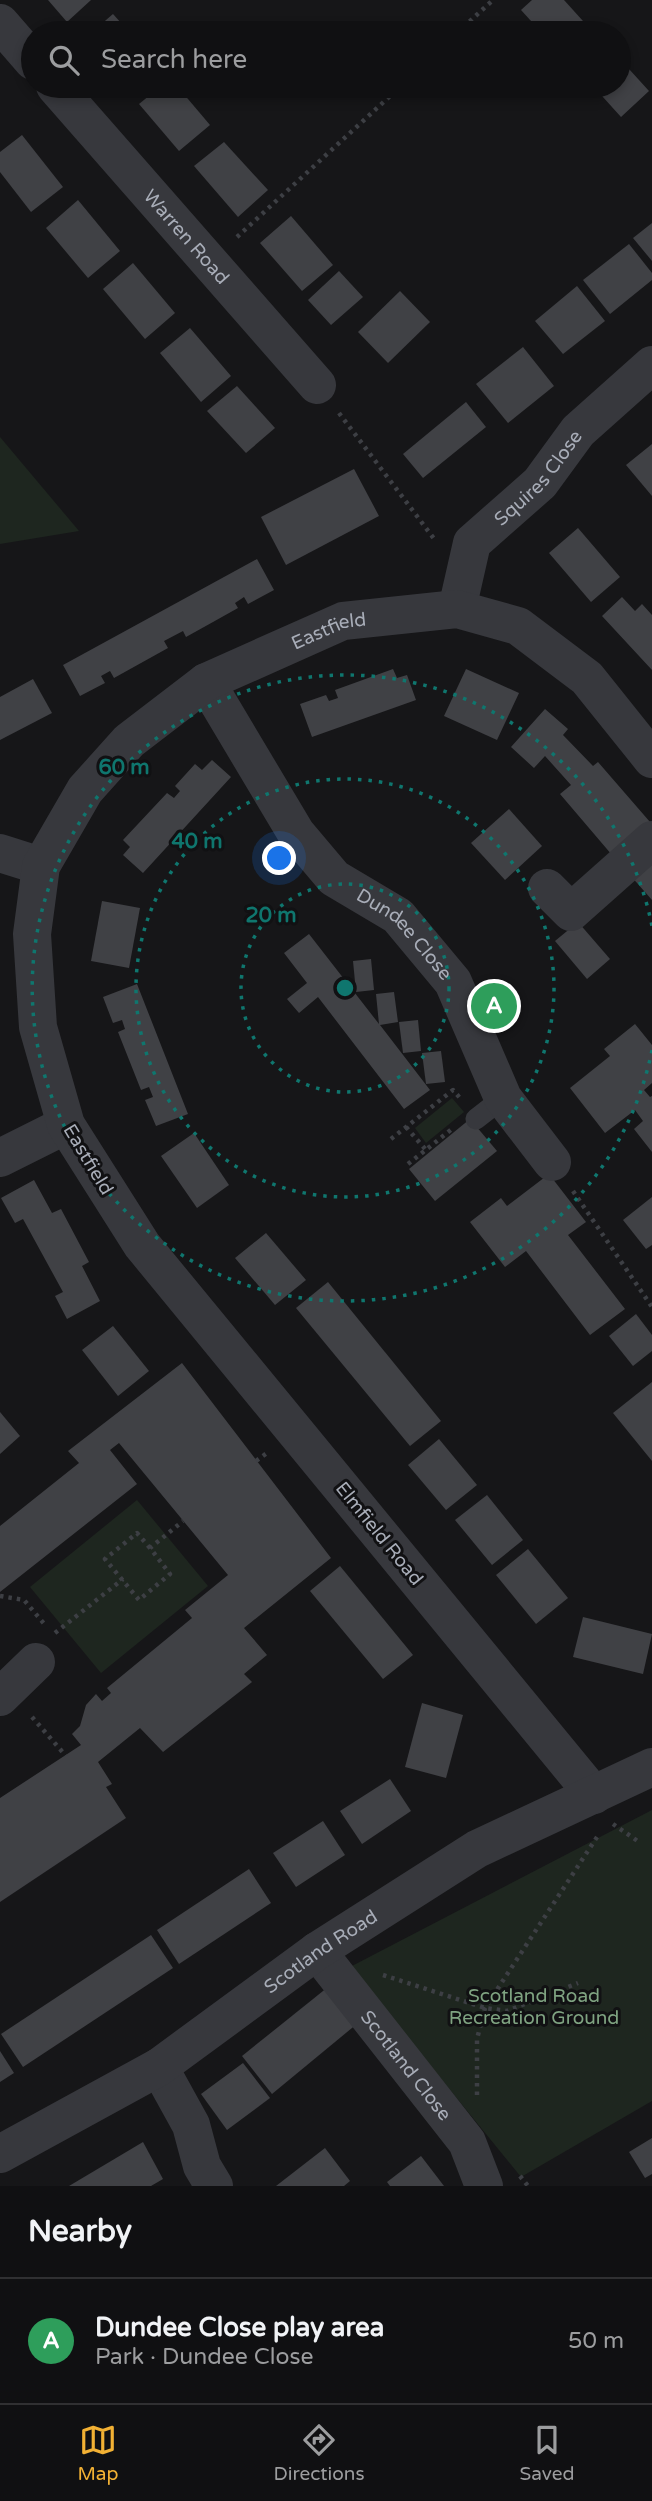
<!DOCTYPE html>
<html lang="en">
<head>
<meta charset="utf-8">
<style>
	:root { --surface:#101012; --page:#1e1e20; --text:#f1f3f6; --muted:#9c9d9f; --line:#303032; --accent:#f2b134 }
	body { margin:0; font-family:"Varela Round",sans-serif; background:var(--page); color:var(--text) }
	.you { position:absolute; left:280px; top:859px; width:24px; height:24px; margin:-18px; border:5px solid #fff; border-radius:50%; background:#1a73e8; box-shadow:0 0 0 10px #1a73e833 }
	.badge { display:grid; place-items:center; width:46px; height:46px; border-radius:50%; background:var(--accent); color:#fff; font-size:23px; font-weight:700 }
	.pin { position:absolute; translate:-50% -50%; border:4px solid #fff; box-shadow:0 2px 7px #0006 }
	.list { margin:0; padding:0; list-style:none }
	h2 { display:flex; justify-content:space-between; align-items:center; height:91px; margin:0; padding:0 28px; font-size:30px }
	h2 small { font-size:23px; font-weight:400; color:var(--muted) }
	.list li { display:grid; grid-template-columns:46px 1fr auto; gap:21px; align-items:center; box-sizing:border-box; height:126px; padding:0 28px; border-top:2px solid var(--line) }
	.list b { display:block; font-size:26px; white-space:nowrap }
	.list p { margin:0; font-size:23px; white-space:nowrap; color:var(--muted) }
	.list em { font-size:23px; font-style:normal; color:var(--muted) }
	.icon { flex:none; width:38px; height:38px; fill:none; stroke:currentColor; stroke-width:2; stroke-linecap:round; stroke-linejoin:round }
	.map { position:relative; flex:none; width:652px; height:2186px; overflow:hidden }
	.search { position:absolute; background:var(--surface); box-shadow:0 4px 10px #0003; left:21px; right:21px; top:21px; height:77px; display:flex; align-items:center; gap:18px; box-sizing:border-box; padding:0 24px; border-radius:38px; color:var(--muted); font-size:26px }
	.sheet { height:217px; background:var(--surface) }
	nav { display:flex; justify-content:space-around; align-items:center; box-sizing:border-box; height:98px; border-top:2px solid var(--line); background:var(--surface); font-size:19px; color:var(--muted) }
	nav a { display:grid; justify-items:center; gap:4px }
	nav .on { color:var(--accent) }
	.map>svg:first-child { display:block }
	.green { fill:#1e261f }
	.building { fill:#404145 }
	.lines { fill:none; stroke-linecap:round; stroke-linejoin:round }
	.path { stroke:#3d3f44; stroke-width:4.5; stroke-dasharray:3.5 5; stroke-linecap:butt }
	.service { stroke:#37383d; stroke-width:21 }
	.minor { stroke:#37383d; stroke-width:38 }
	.ring { fill:none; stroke:#0f766e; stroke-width:3.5; stroke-dasharray:3.5 7 }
	.labels { text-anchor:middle; stroke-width:6; stroke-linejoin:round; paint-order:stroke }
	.street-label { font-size:19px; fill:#a8adb8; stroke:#111113 }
	.park-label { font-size:19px; fill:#7fa381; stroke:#111113 }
	.centre { fill:#0f766e; stroke:#111113; stroke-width:3.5 }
	.ring-label { font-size:21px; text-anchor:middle; font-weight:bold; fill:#0f766e; stroke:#111113; stroke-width:6; stroke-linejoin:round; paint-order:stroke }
</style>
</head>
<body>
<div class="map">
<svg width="652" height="2186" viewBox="0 0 652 2186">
	<rect width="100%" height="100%" fill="#161618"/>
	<g class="green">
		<path d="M 0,437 L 79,531 L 0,544 Z"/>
		<path d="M 452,1098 L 464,1112 L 426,1143 L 415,1128 Z"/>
		<path d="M 137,1500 L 208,1586 L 101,1673 L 30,1587 Z"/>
		<path d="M 652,1810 L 652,2101 L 521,2177 L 350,1967 Z"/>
	</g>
	<g class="building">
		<path d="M 48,0 L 91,0 L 67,22 Z"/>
		<path d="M 532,0 L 564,0 L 592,31 L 542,33 L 521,10 Z"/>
		<path d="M 113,14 L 130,33 L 91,33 Z"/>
		<path d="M 619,58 L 649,91 L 621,117 L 593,86 L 619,86 Z"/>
		<path d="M 161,86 L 177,86 L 210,125 L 179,151 L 139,104 Z"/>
		<path d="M 22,135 L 63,187 L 31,212 L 0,172 L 0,152 Z"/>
		<path d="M 224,142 L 268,190 L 238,217 L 194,166 Z"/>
		<path d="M 78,200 L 120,251 L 88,278 L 46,228 Z"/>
		<path d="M 291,216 L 333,265 L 302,291 L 260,243 Z"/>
		<path d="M 652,223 L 652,261 L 633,238 Z"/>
		<path d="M 629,244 L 652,273 L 652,280 L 610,314 L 583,280 Z"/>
		<path d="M 133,263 L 175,313 L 145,339 L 103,289 Z"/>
		<path d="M 339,271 L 363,297 L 331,325 L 308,300 Z"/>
		<path d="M 577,286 L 605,321 L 563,354 L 535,321 Z"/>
		<path d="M 400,291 L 430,322 L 388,363 L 358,332 Z"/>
		<path d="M 190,328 L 231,376 L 201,402 L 160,353 Z"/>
		<path d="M 523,347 L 554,386 L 508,423 L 476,384 Z"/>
		<path d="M 237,386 L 275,428 L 246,453 L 207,411 Z"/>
		<path d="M 466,402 L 486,427 L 423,478 L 403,454 Z"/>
		<path d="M 652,444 L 652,496 L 626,465 Z"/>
		<path d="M 354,469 L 379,516 L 286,565 L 261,517 Z"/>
		<path d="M 578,528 L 620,577 L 591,602 L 549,553 Z"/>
		<path d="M 257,559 L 274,590 L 248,604 L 244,597 L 235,603 L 238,608 L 213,622 L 186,637 L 183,631 L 164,641 L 168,648 L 114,678 L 110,671 L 101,676 L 105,683 L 80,696 L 63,665 Z"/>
		<path d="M 622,597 L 635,611 L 642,604 L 652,615 L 652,670 L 602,616 Z"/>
		<path d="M 393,669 L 397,678 L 407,675 L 416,700 L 312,737 L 300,704 L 326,695 L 329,701 L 338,698 L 335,690 Z"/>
		<path d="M 466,669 L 519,693 L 497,740 L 444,716 Z"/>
		<path d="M 33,679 L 52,713 L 0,740 L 0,697 Z"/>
		<path d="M 545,709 L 568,729 L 563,735 L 593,766 L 598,762 L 650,822 L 612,855 L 560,794 L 571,785 L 545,756 L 534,768 L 511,747 Z"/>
		<path d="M 212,760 L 231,777 L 143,873 L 123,855 L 130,847 L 123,840 L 167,793 L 174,798 L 180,791 L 175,786 L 195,764 L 202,770 Z"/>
		<path d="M 509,809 L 542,846 L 505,880 L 471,843 Z"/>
		<path d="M 652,856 L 652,900 L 630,875 Z"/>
		<path d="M 102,901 L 140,908 L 129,968 L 91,961 Z"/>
		<path d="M 578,922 L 610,959 L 587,979 L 555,941 Z"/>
		<path d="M 309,934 L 379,1024 L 376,994 L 394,992 L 398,1022 L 380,1025 L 430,1090 L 404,1109 L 318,997 L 299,1013 L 287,999 L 307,983 L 284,953 Z"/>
		<path d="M 371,959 L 374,990 L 356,992 L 353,961 Z"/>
		<path d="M 137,984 L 188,1114 L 156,1126 L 145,1100 L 153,1097 L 149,1087 L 141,1090 L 118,1032 L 125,1029 L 122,1020 L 113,1023 L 103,997 Z"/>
		<path d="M 418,1020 L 421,1051 L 403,1053 L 399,1022 Z"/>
		<path d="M 635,1024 L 652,1045 L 652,1083 L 644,1090 L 650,1097 L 652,1096 L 652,1152 L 634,1129 L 643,1121 L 635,1110 L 605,1133 L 570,1088 L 610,1056 L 604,1049 Z"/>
		<path d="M 441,1051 L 445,1082 L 426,1084 L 422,1053 Z"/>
		<path d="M 470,1119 L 497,1151 L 435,1201 L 409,1169 Z"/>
		<path d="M 194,1133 L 229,1185 L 197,1208 L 161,1156 Z"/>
		<path d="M 549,1174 L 586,1222 L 568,1235 L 625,1309 L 590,1335 L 526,1251 L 505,1267 L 470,1222 L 501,1198 L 507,1206 Z"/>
		<path d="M 34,1180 L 52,1213 L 61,1209 L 89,1262 L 82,1266 L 100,1301 L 67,1319 L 55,1296 L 63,1292 L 23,1219 L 15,1223 L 1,1198 Z"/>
		<path d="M 652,1197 L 652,1245 L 646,1249 L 623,1220 Z"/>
		<path d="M 266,1233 L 306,1280 L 275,1305 L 235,1258 Z"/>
		<path d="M 328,1282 L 441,1421 L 410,1446 L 296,1308 Z"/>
		<path d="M 636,1314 L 652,1335 L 652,1351 L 633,1366 L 609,1336 Z"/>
		<path d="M 113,1326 L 149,1371 L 118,1396 L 82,1350 Z"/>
		<path d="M 182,1363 L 331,1558 L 244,1628 L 267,1655 L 244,1674 L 252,1682 L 163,1752 L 140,1728 L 98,1762 L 112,1784 L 106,1787 L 126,1818 L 0,1902 L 0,1798 L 81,1745 L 72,1734 L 80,1726 L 86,1705 L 96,1694 L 102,1701 L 111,1693 L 107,1688 L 192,1618 L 185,1610 L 228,1575 L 119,1443 L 110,1450 L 137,1484 L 0,1592 L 0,1526 L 79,1463 L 68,1451 Z"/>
		<path d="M 652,1382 L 652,1461 L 613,1413 Z"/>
		<path d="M 0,1412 L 20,1436 L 0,1454 Z"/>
		<path d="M 439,1439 L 477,1485 L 446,1510 L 408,1465 Z"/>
		<path d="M 487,1495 L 523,1540 L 492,1565 L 455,1520 Z"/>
		<path d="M 528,1549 L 568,1598 L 536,1624 L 496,1575 Z"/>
		<path d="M 340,1566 L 413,1655 L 383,1679 L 310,1591 Z"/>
		<path d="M 583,1617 L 652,1634 L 643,1674 L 573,1657 Z"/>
		<path d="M 422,1703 L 463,1715 L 446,1778 L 405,1767 Z"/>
		<path d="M 390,1779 L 411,1811 L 362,1844 L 340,1811 Z"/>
		<path d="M 323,1821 L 345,1855 L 296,1887 L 273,1853 Z"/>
		<path d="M 249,1869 L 271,1903 L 179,1964 L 157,1930 Z"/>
		<path d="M 151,1935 L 173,1968 L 23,2067 L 1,2034 Z"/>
		<path d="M 328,1987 L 358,2023 L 272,2094 L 242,2056 Z"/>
		<path d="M 0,2051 L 14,2073 L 0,2082 Z"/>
		<path d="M 243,2063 L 270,2098 L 227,2130 L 201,2094 Z"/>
		<path d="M 652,2138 L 652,2174 L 645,2178 L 629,2152 Z"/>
		<path d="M 143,2142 L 163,2179 L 151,2186 L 69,2186 Z"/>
		<path d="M 325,2148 L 350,2181 L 344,2186 L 276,2186 Z"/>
		<path d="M 421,2156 L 444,2186 L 390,2186 L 387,2182 Z"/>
	</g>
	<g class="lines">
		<g class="path">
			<path d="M 457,33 L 493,0"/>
			<path d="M 237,237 L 401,86"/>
			<path d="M 339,413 L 435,540"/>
			<path d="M 406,1127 L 426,1150"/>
			<path d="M 391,1139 L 453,1090 L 460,1098"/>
			<path d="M 408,1164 L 452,1129"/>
			<path d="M 573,1191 L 652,1307"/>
			<path d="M 256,1461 L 267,1453"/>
			<path d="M 150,1548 L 137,1533 L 105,1559 L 139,1600 L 170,1574 L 150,1548 L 183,1521"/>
			<path d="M 0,1596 L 24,1600 L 46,1626"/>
			<path d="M 55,1633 L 123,1579"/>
			<path d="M 32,1717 L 66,1756"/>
			<path d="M 613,1824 L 639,1842"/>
			<path d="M 383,1975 L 485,2008 L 507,2011 L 578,1983"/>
			<path d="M 477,2095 L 477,2039 L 485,2008 L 599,1834"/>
			<path d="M 520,2176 L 528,2186"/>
		</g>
		<path class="service" d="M 476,1119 L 503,1098"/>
		<g class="minor">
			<path d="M 0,23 L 33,61"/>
			<path id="s1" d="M 55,86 L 317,385"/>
			<path id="s2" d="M 457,609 L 472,543 L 540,483 L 578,431 L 652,365"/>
			<path id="s3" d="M 206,682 L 296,833 L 334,878 L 398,916 L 453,982 L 503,1098 L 552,1162"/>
			<path d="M 0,853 L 41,866"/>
			<path d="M 547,888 L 571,912 L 652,840"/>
			<path d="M 0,1158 L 66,1125"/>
			<path d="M 0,1697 L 36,1662"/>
			<path id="s4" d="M 594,1795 L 142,1245 L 66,1125 L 38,1027 L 32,934 L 41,866 L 85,790 L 129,741 L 206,682 L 343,621 L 457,609 L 518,626 L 587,678 L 652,759"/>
			<path id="s5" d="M 317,1951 L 467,2142 L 484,2186"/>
			<path d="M 159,2067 L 191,2125 L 202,2166 L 214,2186"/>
			<path id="s6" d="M 0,2154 L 159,2067 L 317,1951 L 477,1849 L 652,1767"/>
		</g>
	</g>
	<g class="ring">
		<circle cx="345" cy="988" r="104"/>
		<circle cx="345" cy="988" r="209"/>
		<path d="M652 1050A313 313 0 1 1 652 926"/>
	</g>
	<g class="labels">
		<g class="street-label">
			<text dy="7" stroke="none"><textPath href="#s1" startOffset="200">Warren Road</textPath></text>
			<text dy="7" stroke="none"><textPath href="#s2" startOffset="161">Squires Close</textPath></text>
			<text dy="7" stroke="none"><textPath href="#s4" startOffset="1502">Eastfield</textPath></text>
			<text dy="7" stroke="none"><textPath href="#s3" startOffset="326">Dundee Close</textPath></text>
			<text transform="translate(89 1159) rotate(59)" y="7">Eastfield</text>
			<text transform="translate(380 1533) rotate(51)" y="7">Elmfield Road</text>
			<text dy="7" stroke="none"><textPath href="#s6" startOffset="380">Scotland Road</textPath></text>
			<text dy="7" stroke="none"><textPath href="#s5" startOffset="145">Scotland Close</textPath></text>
		</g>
		<g class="park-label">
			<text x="534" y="2002">Scotland Road<tspan x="534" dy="22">Recreation Ground</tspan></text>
		</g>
	</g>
	<circle cx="345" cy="988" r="10" class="centre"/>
	<g class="ring-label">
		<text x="124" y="774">60 m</text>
		<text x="197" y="848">40 m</text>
		<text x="271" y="922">20 m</text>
	</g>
</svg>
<div class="you"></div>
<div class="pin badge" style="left:494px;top:1006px;background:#2e9e5b">A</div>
<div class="search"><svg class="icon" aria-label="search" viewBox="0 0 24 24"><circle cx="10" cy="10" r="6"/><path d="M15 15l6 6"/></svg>Search here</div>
</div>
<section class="sheet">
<h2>Nearby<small></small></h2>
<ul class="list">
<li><span class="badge" style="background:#2e9e5b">A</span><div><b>Dundee Close play area</b><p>Park · Dundee Close</p></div><em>50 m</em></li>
</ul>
</section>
<nav>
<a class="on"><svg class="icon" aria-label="map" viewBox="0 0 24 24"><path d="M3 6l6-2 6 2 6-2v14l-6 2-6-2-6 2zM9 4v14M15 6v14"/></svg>Map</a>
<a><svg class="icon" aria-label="directions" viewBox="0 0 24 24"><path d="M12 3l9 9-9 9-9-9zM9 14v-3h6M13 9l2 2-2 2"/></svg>Directions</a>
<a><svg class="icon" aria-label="saved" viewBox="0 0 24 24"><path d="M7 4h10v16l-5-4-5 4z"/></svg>Saved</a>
</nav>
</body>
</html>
